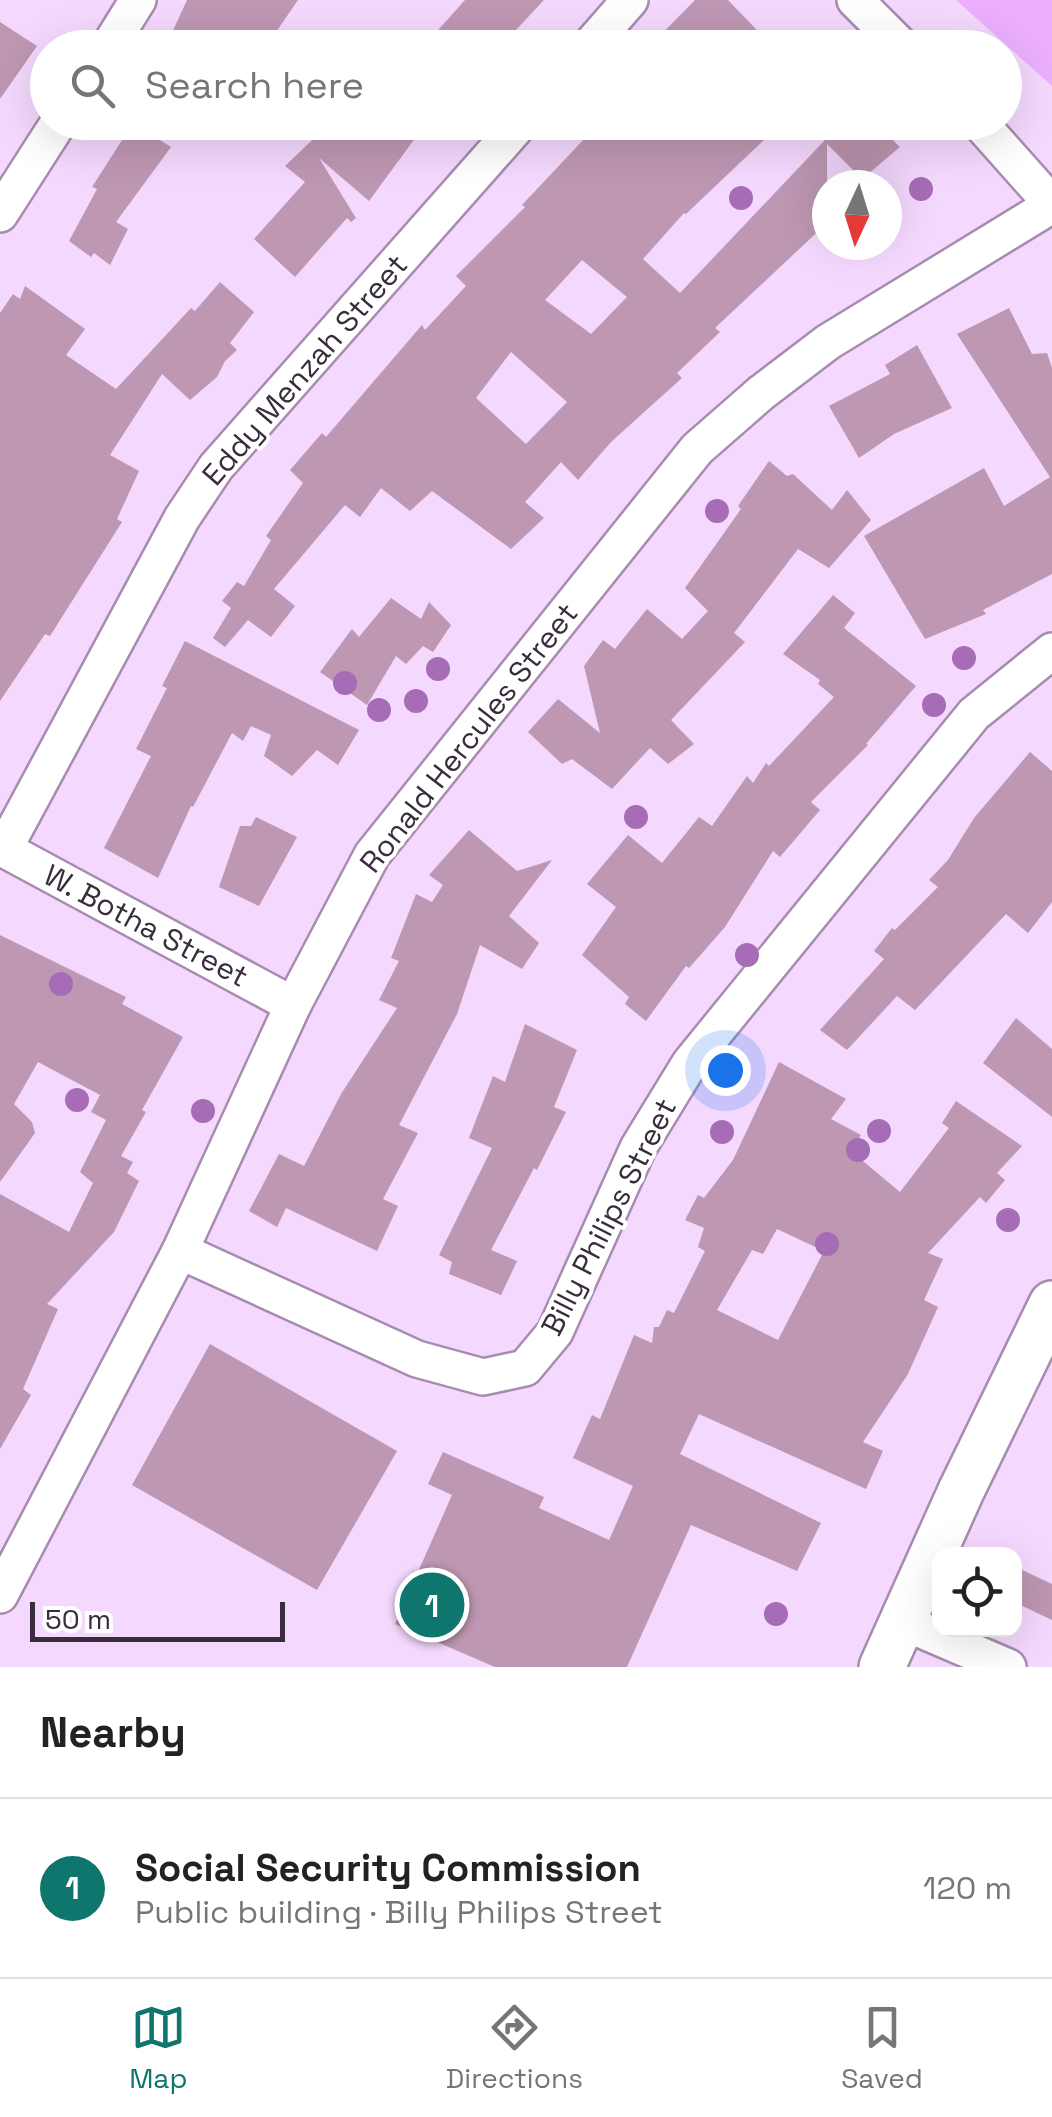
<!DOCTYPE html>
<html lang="en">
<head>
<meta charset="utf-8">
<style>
	:root { --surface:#fff; --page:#f6f6f6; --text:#222; --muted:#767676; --line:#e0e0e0; --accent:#0f766e }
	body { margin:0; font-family:"Space Grotesk",sans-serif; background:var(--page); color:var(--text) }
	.controls { position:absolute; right:30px; bottom:30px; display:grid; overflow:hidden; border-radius:20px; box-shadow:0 10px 40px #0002 }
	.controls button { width:90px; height:90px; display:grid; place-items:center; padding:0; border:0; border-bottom:2px solid var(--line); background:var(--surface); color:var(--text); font:50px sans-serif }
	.compass { position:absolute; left:812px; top:170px; width:90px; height:90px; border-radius:50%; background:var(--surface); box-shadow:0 10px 40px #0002; rotate:184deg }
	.scale { position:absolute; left:30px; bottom:25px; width:255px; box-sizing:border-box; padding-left:10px; border:5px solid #382d3b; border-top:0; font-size:28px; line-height:35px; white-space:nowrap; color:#382d3b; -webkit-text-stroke:8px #fff; paint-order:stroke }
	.you { position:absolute; left:725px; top:1070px; width:35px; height:35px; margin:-25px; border:8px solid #fff; border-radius:50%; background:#1a73e8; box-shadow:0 0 0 15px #1a73e833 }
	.badge { display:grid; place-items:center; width:65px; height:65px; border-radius:50%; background:var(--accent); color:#fff; font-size:32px; font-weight:700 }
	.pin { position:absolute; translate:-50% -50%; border:5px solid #fff; box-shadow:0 2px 10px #0006 }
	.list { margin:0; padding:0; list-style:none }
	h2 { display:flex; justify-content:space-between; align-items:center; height:130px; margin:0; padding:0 40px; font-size:42px }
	h2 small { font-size:32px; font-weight:400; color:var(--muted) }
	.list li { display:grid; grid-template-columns:65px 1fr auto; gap:30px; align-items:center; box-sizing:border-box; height:180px; padding:0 40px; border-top:2px solid var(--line) }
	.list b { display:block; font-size:38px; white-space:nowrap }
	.list p { margin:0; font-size:32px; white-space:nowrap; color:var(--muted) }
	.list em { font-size:32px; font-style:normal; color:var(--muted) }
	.icon { flex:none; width:55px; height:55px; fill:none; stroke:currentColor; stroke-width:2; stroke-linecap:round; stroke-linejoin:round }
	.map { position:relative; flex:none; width:1052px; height:1667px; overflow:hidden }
	.search { position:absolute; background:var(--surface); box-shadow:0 10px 40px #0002; left:30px; right:30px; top:30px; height:110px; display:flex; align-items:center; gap:25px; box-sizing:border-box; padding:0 35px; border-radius:55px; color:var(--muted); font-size:38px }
	.sheet { height:310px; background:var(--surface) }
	nav { display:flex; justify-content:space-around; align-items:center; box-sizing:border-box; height:140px; border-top:2px solid var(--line); background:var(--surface); font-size:28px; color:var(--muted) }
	nav a { display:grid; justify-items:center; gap:5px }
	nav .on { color:var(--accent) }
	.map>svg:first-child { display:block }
	.green { fill:#ebaffd }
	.building { fill:#be97b2; fill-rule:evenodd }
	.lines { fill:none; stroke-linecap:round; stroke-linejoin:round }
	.minor-casing { stroke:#a78caf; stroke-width:40 }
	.tertiary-casing { stroke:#a78caf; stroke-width:50 }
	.minor { stroke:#fff; stroke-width:35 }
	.tertiary { stroke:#fff; stroke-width:45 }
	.tree { fill:#a66db6 }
	.labels { text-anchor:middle; stroke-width:8; stroke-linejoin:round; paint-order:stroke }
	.street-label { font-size:30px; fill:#382d3b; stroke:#fff }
</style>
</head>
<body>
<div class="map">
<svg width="1052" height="1667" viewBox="0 0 1052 1667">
	<rect width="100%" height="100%" fill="#f4d8fd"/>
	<path class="green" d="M 956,0 L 1052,0 L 1052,86 Z"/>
	<g class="building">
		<path d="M 187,0 L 298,0 L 265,48 L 165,48 Z"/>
		<path d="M 465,0 L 544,0 L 499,48 L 422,48 Z"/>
		<path d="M 695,0 L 728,0 L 774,48 L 648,48 Z"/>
		<path d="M 0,22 L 37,46 L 0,99 Z"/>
		<path d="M 331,122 L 427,122 L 369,201 L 319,158 L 356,218 L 351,222 L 347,218 L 295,277 L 254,239 L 305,182 L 285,166 Z"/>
		<path d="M 568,122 L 783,122 L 686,214 L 684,213 L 643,259 L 680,293 L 842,122 L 874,122 L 900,147 L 862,179 L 827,144 L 827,223 L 715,328 L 720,332 L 677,373 L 682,378 L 611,442 L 578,480 L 561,462 L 525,502 L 544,518 L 511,549 L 432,491 L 410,511 L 381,488 L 360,517 L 345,505 L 274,589 L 295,606 L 271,637 L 248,620 L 225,647 L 213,638 L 231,608 L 222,601 L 237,582 L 244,586 L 271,540 L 266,536 L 303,483 L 290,470 L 322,433 L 326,437 L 422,325 L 425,330 L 466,286 L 456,276 L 525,207 L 522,205 L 585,138 ZM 582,260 L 627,297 L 591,334 L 545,300 ZM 511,352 L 567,402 L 526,444 L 476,398 Z"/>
		<path d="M 133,123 L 171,147 L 116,222 L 128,229 L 110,265 L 94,253 L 91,257 L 69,241 L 97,189 L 92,187 Z"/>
		<path d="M 220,282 L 254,312 L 230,343 L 237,350 L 225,361 L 217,377 L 190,400 L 162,374 L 110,455 L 139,471 L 117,519 L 122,522 L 50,636 L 45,634 L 0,701 L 0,313 L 13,294 L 20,299 L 25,286 L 85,329 L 66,355 L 116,389 L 191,308 L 195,311 Z"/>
		<path d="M 1009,308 L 1032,354 L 1047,353 L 1052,368 L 1052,574 L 983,610 L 986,614 L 925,639 L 864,536 L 984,468 L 1004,506 L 1050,477 L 957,334 Z"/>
		<path d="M 917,345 L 952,408 L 894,434 L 859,458 L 829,406 L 890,374 L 885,365 Z"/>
		<path d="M 769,461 L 787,476 L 793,474 L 832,510 L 847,490 L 871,520 L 829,568 L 798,549 L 734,633 L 745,642 L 671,720 L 694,744 L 668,764 L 650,748 L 612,789 L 572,759 L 562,764 L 528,732 L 558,699 L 600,733 L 584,666 L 603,640 L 615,649 L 647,609 L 682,639 L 708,611 L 685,588 L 741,509 L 738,506 Z"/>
		<path d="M 833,595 L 855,613 L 844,628 L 916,686 L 866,744 L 868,745 L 811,802 L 820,810 L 780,857 L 773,851 L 725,927 L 689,968 L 686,966 L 646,1021 L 625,1004 L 629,997 L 582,955 L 616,907 L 587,884 L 628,835 L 662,863 L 699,817 L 712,826 L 747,776 L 753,783 L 766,763 L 769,766 L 834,697 L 818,684 L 820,680 L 783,654 Z"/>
		<path d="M 391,598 L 421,619 L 429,602 L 451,625 L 433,652 L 423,646 L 406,664 L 396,656 L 367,705 L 320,672 L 352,629 L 359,637 Z"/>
		<path d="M 185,641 L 359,730 L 338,765 L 317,750 L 292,776 L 264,756 L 271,735 L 251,726 L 243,741 L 232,733 L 193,807 L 191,806 L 158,878 L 104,848 L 151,756 L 136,749 L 167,688 L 162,686 Z"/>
		<path d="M 1030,752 L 1052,771 L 1052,902 L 1028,933 L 1006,914 L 915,1010 L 897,996 L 847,1050 L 820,1030 L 884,959 L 874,951 L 892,928 L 895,930 L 938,887 L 929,880 L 948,860 L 974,818 Z"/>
		<path d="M 256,817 L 297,837 L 259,906 L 219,887 L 240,826 L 251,826 Z"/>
		<path d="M 469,830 L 517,871 L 552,860 L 509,916 L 539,943 L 522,969 L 480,945 L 457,1014 L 399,1125 L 418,1133 L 383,1199 L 398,1206 L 377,1251 L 286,1208 L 277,1227 L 249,1211 L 279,1154 L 304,1166 L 341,1094 L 397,1008 L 379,1000 L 399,961 L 391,958 L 416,894 L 432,902 L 443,885 L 429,875 Z"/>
		<path d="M 0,935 L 126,997 L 122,1004 L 183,1037 L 142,1110 L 146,1112 L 121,1156 L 133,1162 L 127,1173 L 139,1181 L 114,1232 L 47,1304 L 58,1309 L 23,1389 L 31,1395 L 0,1449 L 0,1194 L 69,1232 L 93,1183 L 80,1172 L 106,1120 L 91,1112 L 100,1095 L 38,1062 L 14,1104 L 32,1122 L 35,1133 L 0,1182 Z"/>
		<path d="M 1016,1018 L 1052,1049 L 1052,1117 L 983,1063 Z"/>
		<path d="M 525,1024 L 577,1050 L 554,1107 L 566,1112 L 537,1170 L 534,1168 L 491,1250 L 517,1261 L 501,1295 L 449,1274 L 452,1262 L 439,1255 L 492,1148 L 469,1138 L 493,1076 L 505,1082 Z"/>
		<path d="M 779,1062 L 846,1099 L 831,1119 L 861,1135 L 851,1151 L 900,1192 L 949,1128 L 942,1123 L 956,1101 L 1022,1146 L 997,1173 L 1005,1180 L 986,1203 L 980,1197 L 928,1253 L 943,1259 L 924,1300 L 938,1307 L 908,1374 L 863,1442 L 883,1451 L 866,1489 L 699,1414 L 680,1454 L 821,1523 L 797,1571 L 691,1525 L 627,1667 L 495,1667 L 395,1624 L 452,1495 L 428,1484 L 443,1452 L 544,1497 L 539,1508 L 609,1540 L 633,1486 L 573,1458 L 592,1415 L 600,1419 L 634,1335 L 652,1343 L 654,1327 L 659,1327 L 667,1310 L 674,1313 L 705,1251 L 698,1247 L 704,1228 L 685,1220 L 698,1195 L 704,1198 L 733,1160 ZM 777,1229 L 824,1251 L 778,1340 L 717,1310 L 752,1250 L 763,1254 Z"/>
		<path d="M 210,1344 L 397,1451 L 317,1590 L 132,1485 Z"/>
		<path d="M 1014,1566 L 1052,1584 L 1052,1620 L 1014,1602 Z"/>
	</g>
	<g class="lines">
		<defs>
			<g id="minor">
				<path d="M 855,0 L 903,48"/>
				<path d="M 108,48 L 138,0"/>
				<path d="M 588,48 L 630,0"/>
				<path d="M 979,122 L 1052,204"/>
				<path d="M 0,214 L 59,122"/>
				<path d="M 0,847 L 293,1005"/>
				<path d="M 4,849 L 182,518 L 216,467 L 521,122"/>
				<path d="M 180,1251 L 417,1359 L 483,1377 L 525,1368 L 555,1332 L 638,1148 L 690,1063 L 974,714 L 1052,651"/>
				<path d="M 0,1595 L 180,1251 L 293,1005 L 372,855 L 697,449 L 761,393 L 828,342 L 1052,205"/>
				<path d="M 903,1622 L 1008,1667"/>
			</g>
			<path id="tertiary" d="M 882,1667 L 961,1491 L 1052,1304"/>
		</defs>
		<use href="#minor" class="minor-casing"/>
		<use href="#tertiary" class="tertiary-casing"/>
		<use href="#minor" class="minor"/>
		<use href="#tertiary" class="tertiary"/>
	</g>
	<g class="tree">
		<circle cx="921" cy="189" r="12"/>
		<circle cx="741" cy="198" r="12"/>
		<circle cx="717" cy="511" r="12"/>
		<circle cx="964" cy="658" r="12"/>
		<circle cx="438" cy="669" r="12"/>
		<circle cx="345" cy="683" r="12"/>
		<circle cx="416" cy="701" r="12"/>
		<circle cx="934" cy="705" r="12"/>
		<circle cx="379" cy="710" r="12"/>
		<circle cx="636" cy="817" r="12"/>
		<circle cx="747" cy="955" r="12"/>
		<circle cx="61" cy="984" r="12"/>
		<circle cx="77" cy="1100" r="12"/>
		<circle cx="203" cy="1111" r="12"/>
		<circle cx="879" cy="1131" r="12"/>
		<circle cx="722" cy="1132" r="12"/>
		<circle cx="858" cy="1150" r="12"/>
		<circle cx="1008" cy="1220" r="12"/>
		<circle cx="827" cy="1244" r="12"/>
		<circle cx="776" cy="1614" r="12"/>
	</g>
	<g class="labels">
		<g class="street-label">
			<text transform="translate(305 370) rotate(-49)" y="10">Eddy Menzah Street</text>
			<text transform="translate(469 738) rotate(-52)" y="10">Ronald Hercules Street</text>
			<text transform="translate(146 926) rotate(28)" y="10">W. Botha Street</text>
			<text transform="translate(609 1217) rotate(-63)" y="10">Billy Philips Street</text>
		</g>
	</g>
</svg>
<div class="controls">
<button><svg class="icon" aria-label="locate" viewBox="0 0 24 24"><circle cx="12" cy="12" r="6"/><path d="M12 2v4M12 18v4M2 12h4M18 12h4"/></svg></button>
</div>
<svg class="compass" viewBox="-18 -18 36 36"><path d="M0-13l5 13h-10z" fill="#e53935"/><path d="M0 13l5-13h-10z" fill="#767676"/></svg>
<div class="scale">50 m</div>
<div class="you"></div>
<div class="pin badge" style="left:432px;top:1605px">1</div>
<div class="search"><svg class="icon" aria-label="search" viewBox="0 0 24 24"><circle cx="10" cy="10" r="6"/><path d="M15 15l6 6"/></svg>Search here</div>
</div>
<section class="sheet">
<h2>Nearby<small></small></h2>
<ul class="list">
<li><span class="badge">1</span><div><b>Social Security Commission</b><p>Public building · Billy Philips Street</p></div><em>120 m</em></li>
</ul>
</section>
<nav>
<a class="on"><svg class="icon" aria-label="map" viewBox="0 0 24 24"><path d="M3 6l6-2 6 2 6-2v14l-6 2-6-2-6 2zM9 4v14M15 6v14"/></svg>Map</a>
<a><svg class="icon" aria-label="directions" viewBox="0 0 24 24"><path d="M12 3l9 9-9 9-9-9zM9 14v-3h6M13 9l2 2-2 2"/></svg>Directions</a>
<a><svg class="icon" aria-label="saved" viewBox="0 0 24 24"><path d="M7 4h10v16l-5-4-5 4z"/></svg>Saved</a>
</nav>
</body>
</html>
